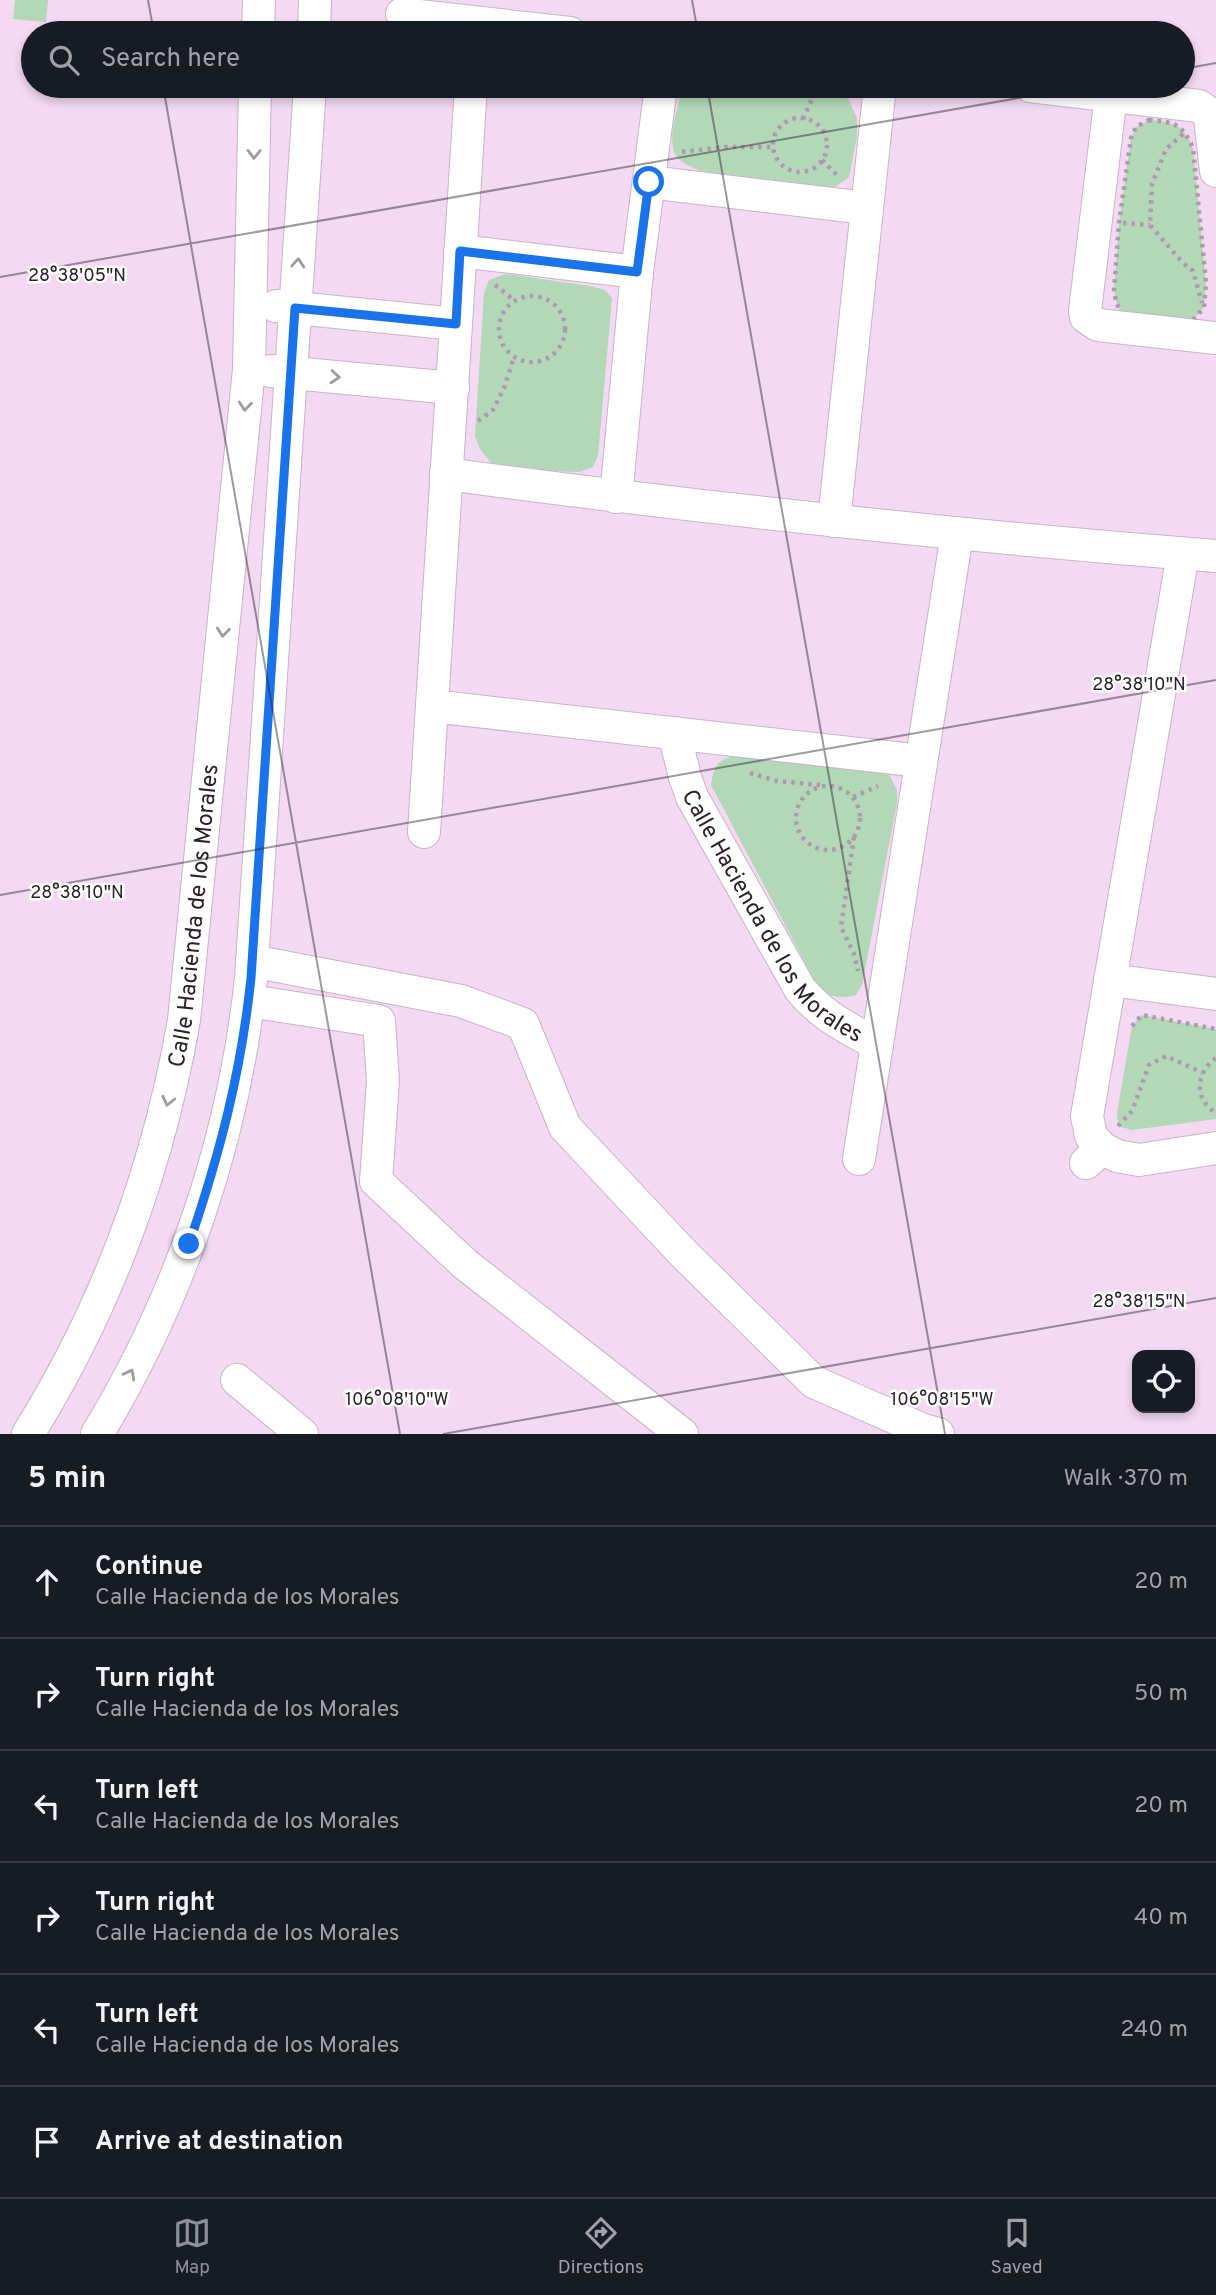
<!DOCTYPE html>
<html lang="en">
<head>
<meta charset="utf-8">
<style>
	:root { --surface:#171b24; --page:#20242c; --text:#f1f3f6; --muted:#9ea1a6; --line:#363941; --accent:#8c9099 }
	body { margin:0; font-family:Overpass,sans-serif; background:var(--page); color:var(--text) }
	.controls { position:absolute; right:21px; bottom:21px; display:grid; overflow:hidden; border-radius:14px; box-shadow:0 4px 10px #0003 }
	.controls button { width:63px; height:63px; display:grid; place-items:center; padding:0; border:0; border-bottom:2px solid var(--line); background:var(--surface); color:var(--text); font:35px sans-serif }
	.stop { position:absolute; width:21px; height:21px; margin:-16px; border:5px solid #1a73e8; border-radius:50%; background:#fff }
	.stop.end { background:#1a73e8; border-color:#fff; box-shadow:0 2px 7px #0008 }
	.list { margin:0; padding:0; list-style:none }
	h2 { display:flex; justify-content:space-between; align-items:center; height:91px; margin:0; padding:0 28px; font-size:30px }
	h2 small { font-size:23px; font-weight:400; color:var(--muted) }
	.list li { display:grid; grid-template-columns:46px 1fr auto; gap:21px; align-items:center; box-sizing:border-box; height:112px; padding:0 28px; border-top:2px solid var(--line) }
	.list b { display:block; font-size:26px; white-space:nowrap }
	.list p { margin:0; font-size:23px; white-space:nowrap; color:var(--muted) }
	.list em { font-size:23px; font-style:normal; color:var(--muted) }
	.icon { flex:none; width:38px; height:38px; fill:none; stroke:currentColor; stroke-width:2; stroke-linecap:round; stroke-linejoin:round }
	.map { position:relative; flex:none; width:1216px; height:1434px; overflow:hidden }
	.search { position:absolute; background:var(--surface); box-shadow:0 4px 10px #0003; left:21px; right:21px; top:21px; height:77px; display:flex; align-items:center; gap:18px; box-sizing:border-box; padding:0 24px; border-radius:38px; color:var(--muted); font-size:26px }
	.sheet { height:763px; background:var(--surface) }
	nav { display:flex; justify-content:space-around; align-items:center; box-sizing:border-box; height:98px; border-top:2px solid var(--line); background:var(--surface); font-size:19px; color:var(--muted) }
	nav a { display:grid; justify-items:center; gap:4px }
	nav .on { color:var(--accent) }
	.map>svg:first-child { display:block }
	.green { fill:#b3d8b8 }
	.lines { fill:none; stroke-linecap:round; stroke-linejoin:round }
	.minor-casing { stroke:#cbb2c9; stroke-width:34 }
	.path { stroke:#ae9aad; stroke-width:4.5; stroke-dasharray:3.5 5; stroke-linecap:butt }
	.minor { stroke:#fff; stroke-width:32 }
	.oneway { stroke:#9f9b9f }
	.route { stroke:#1a73e8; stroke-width:9 }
	.ticks { fill:none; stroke:#292029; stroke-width:2; stroke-opacity:0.45 }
	.labels { text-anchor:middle; stroke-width:5; stroke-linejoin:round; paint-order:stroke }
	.street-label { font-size:23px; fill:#292029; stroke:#fff }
	.ticks-label { font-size:18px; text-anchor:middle; fill:#292029; stroke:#fff; stroke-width:5; stroke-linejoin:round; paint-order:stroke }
</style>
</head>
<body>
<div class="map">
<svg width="1216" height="1434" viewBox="0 0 1216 1434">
	<rect width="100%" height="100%" fill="#f3d9f1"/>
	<g class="green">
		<path d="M 15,0 L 48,0 L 46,22 L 13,19 Z"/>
		<path d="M 683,86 L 804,86 L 847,96 L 857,118 L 857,136 L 849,177 L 835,187 L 818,186 L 701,171 C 692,167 683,164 677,157 C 665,143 679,103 683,86 Z"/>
		<path d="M 1149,120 C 1175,122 1182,124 1193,148 L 1206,283 L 1204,307 L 1195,318 L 1180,324 L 1123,317 L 1116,302 L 1114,290 L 1119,223 L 1131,138 L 1136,127 Z"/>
		<path d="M 506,274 L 590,286 L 605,290 L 612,298 L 598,456 L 593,467 L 579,472 L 507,470 L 491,463 L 480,449 L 475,436 L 484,293 L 489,280 Z"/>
		<path d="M 739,755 L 875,770 L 889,774 L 897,790 L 897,803 L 862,985 L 856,995 C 842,999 832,997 820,991 L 711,785 C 714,764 718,759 739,755 Z"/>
		<path d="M 1142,1015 L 1216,1029 L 1216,1119 L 1132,1130 L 1118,1126 L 1117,1113 L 1132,1026 Z"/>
	</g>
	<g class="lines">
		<defs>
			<g id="minor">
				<path d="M 402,14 L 570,33"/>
				<path d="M 258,33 L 259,0"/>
				<path d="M 314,33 L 315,0"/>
				<path d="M 1030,86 L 1199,106 L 1206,111 L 1210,118 L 1216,171"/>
				<path d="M 1111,95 L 1085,311 L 1086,317 L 1098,325 L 1216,338"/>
				<path d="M 649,182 L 866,208"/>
				<path d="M 460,251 L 637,272"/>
				<path d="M 276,306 L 456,324"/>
				<path d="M 271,371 L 453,388"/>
				<path d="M 446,474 C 702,508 959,536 1216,556"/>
				<path d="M 616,497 L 637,272 L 661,86"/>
				<path d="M 834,521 L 880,86"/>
				<path d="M 432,706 L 921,761"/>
				<path id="s1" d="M 674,733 L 685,777 L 692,797 L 800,989 C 823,1017 846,1027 877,1044"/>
				<path d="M 424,832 L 471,86"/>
				<path d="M 252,961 L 461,1001 L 523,1024 L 565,1127 L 683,1253 L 814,1382 L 923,1430 L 938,1434"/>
				<path d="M 1110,980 L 1216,994"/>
				<path d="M 249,1001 L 379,1021 L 383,1081 L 376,1181 L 465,1264 L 682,1434"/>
				<path d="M 1102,1148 L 1117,1156 L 1139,1160 L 1216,1148"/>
				<path d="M 859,1159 L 957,534"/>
				<path d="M 1086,1163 L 1102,1148 L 1091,1136 L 1087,1116 L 1183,554"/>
				<path d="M 237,1380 L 302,1434"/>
				<path id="s2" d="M 28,1434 C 108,1306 158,1169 184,1020 L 249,369 L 255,86"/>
				<path d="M 97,1434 C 181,1296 234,1138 251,978 L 310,86"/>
			</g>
		</defs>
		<use href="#minor" class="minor-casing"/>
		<g class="path">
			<path d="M 804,86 L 847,96 L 849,100"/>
			<circle cx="800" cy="145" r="27"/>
			<path d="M 803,119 L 817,88"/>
			<path d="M 1149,120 C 1175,122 1182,124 1193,148 L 1206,283 L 1204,307 L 1195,318 L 1180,324 L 1123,317 L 1116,302 L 1114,290 L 1119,223 L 1131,138 L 1136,127 Z"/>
			<path d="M 1183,134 L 1166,149 L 1152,184 L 1150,225 L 1182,262 L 1193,271 L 1202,303"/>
			<path d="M 682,152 L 723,147 L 773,147"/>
			<path d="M 822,160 L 837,175"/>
			<path d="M 1123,223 L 1150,225"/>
			<path d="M 495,285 L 515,301"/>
			<circle cx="532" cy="329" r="33"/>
			<path d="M 478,421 L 493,410 L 504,388 L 514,357"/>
			<path d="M 750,773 L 777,781 L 820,785"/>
			<circle cx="828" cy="818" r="32"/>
			<path d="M 853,797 L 878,786"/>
			<path d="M 854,837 L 841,927 L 854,954 L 858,971"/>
			<path d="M 1132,1026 L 1142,1015 L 1216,1029"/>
			<path d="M 1216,1058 C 1196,1072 1193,1099 1216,1113"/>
			<path d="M 1118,1126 L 1132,1111 L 1149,1065 L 1166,1056 L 1203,1073"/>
		</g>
		<use href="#minor" class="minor"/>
	</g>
	<defs><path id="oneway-chevron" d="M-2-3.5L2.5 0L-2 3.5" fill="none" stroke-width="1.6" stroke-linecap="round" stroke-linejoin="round" transform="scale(1.75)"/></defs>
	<g class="oneway">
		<use href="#oneway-chevron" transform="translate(254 154) rotate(91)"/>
		<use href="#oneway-chevron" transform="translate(298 263) rotate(-86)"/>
		<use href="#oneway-chevron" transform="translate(335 377) rotate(5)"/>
		<use href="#oneway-chevron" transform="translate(245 406) rotate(96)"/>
		<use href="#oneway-chevron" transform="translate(223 632) rotate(96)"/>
		<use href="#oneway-chevron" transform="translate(168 1101) rotate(103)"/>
		<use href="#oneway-chevron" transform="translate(130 1374) rotate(-62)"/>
	</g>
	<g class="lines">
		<path class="route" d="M 189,1244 C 220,1153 241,1073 251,978 L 295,308 L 456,324 L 460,251 L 637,272 L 649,182"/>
	</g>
	<path class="ticks" d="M 148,0 L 154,33M 692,0 L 698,33M 1183,69 L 1216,63M 163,86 L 400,1434M 707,86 L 945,1434M 0,277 L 1087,86M 0,895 L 1216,680M 443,1434 L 1216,1298"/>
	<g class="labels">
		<g class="street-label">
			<text dy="8" stroke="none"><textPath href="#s1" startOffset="212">Calle Hacienda de los Morales</textPath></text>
			<text dy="8" stroke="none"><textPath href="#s2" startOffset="550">Calle Hacienda de los Morales</textPath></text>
		</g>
	</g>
	<g class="ticks-label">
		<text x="77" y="281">28°38'05"N</text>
		<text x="1139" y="690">28°38'10"N</text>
		<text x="77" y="898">28°38'10"N</text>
		<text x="1139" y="1307">28°38'15"N</text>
		<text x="397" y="1405">106°08'10"W</text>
		<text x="942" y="1405">106°08'15"W</text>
	</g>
</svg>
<div class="controls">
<button><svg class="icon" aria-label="locate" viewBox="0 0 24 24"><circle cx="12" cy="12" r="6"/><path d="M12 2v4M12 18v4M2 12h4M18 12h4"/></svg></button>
</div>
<div class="stop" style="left:649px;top:182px"></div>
<div class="stop end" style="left:189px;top:1244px"></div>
<div class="search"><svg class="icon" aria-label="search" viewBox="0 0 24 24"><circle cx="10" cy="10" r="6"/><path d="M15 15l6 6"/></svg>Search here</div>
</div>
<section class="sheet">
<h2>5 min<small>Walk · 370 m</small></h2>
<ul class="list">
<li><svg class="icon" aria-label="ahead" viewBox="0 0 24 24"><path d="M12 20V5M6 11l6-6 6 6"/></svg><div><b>Continue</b><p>Calle Hacienda de los Morales</p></div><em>20 m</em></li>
<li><svg class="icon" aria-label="right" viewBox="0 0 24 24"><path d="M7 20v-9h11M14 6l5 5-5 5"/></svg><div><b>Turn right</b><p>Calle Hacienda de los Morales</p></div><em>50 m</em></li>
<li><svg class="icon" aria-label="left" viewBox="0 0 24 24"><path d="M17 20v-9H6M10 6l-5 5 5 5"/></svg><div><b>Turn left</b><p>Calle Hacienda de los Morales</p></div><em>20 m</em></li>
<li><svg class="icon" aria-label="right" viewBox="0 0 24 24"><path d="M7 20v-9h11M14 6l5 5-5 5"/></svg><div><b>Turn right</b><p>Calle Hacienda de los Morales</p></div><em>40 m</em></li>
<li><svg class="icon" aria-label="left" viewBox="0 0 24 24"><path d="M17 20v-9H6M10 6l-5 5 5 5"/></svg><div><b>Turn left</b><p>Calle Hacienda de los Morales</p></div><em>240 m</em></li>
<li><svg class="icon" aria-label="arrive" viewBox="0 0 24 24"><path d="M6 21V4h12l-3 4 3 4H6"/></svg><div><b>Arrive at destination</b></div></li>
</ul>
</section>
<nav>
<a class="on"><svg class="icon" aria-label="map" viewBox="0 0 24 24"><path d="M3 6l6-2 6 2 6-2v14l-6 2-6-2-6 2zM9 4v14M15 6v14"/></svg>Map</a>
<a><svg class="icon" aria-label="directions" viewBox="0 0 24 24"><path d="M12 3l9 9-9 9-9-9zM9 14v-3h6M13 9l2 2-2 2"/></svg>Directions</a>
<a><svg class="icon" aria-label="saved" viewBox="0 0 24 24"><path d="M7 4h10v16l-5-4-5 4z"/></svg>Saved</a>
</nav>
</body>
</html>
